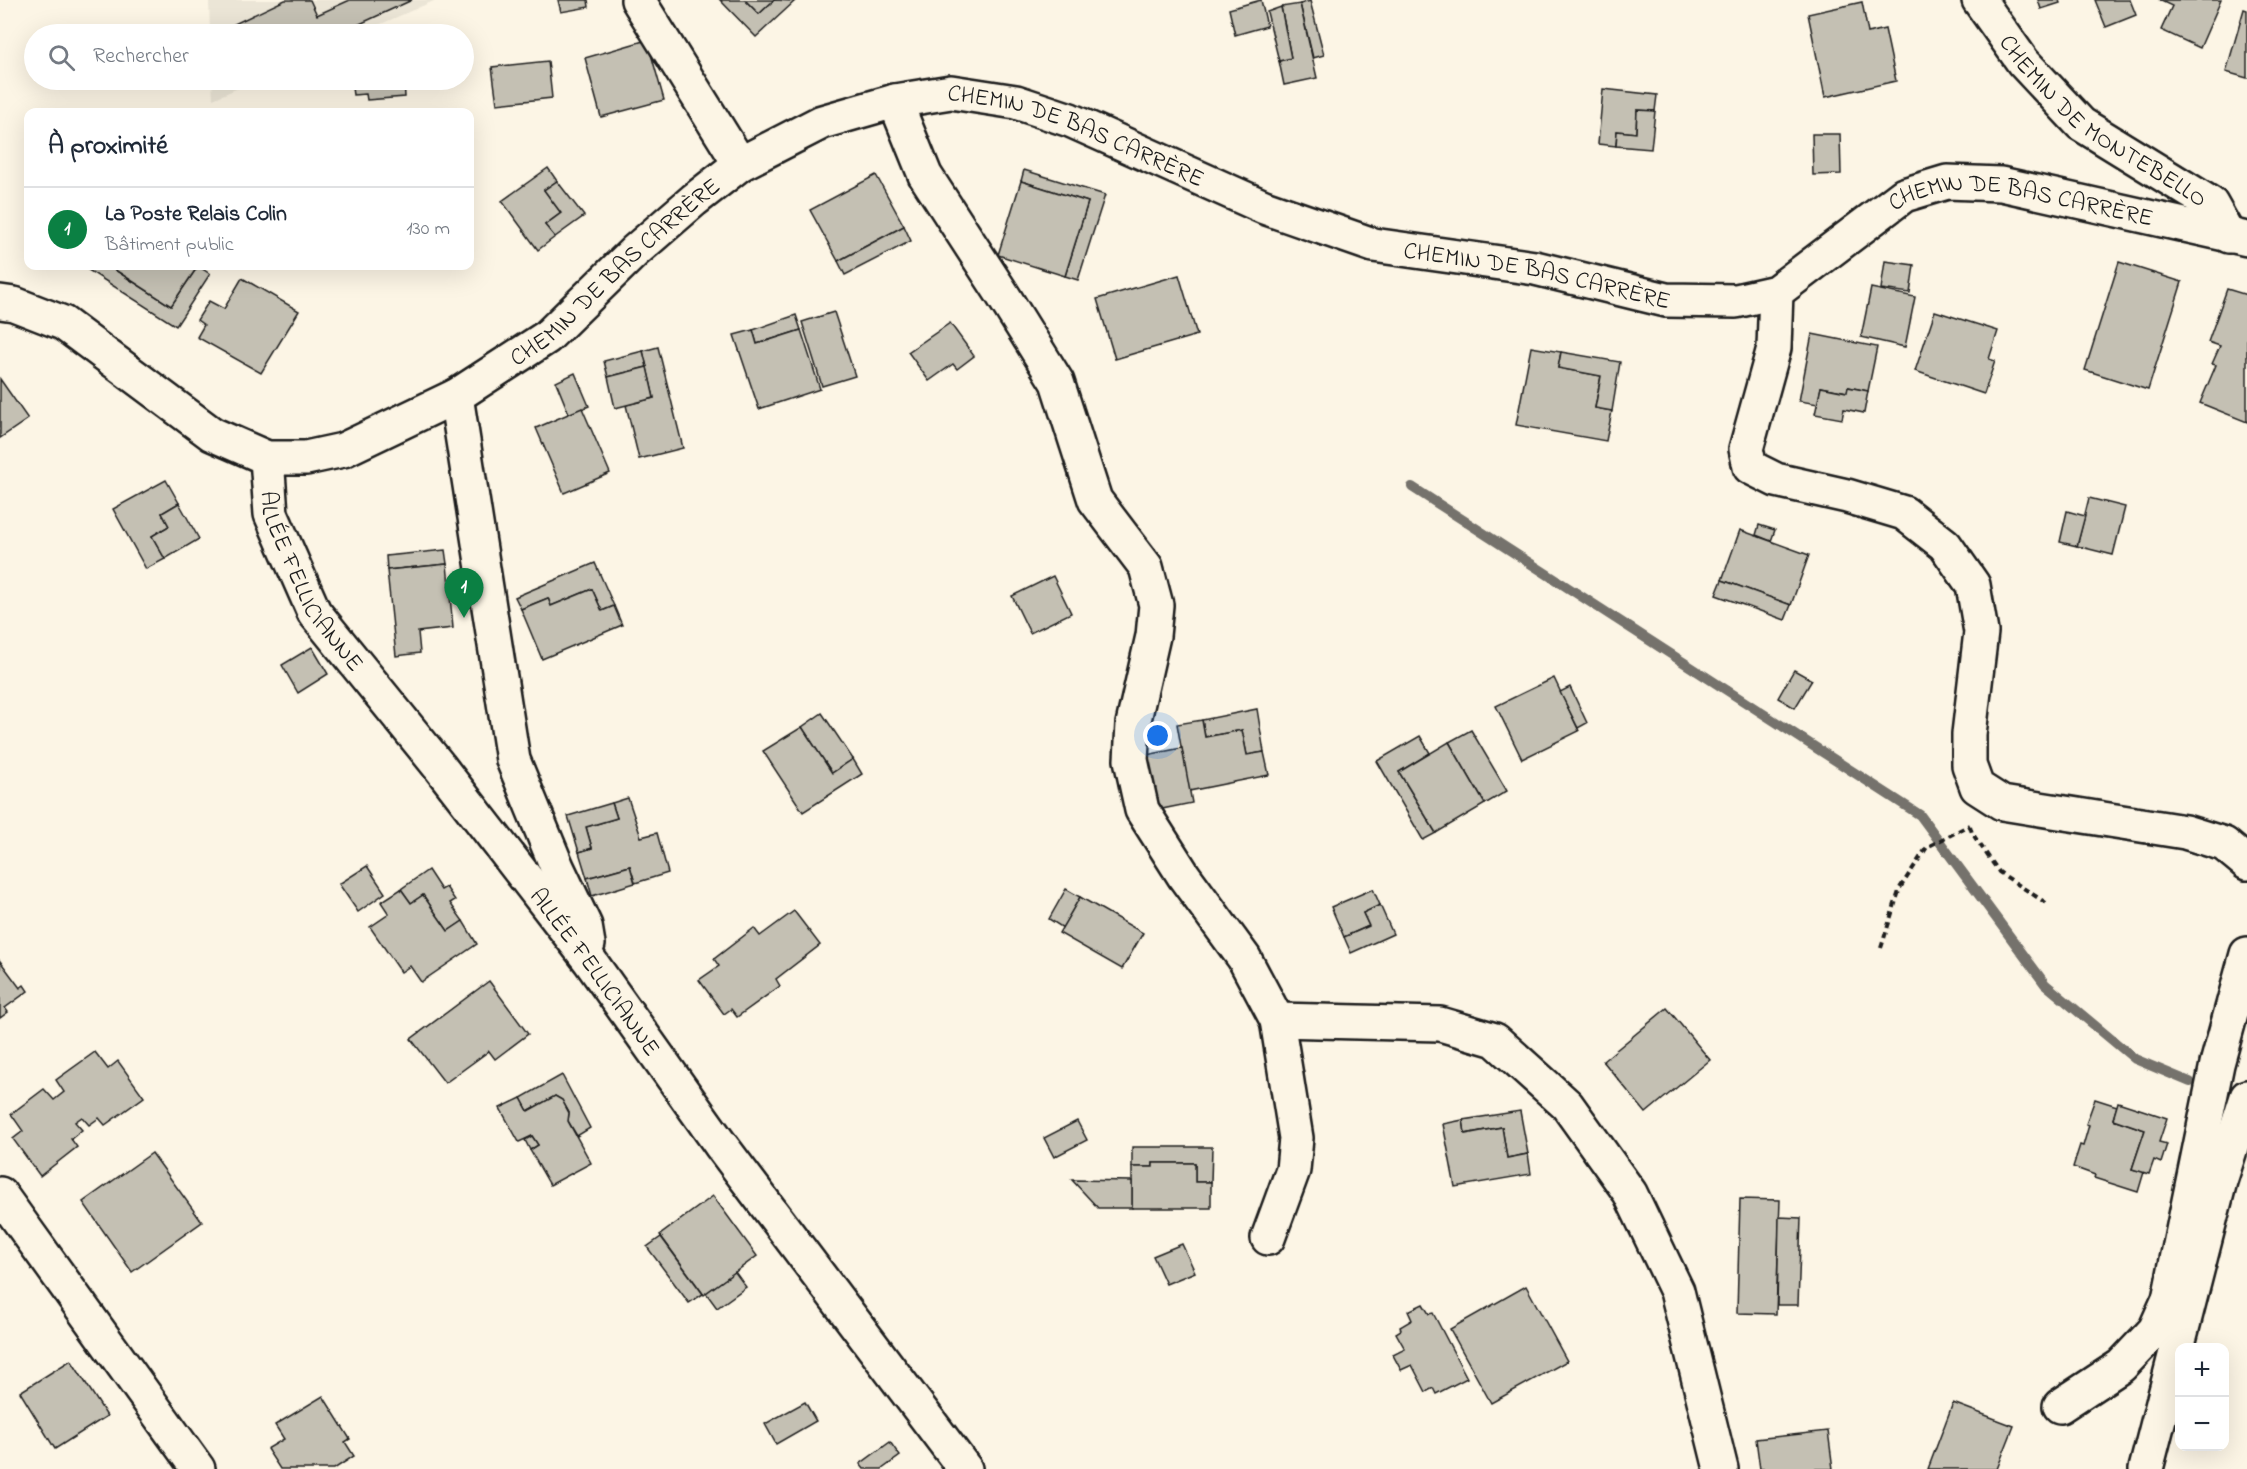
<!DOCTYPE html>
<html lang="fr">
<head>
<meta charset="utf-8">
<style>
	:root { --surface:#fff; --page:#f2f2f3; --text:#1f2937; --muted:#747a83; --line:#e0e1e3; --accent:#0b8043 }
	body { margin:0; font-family:"Indie Flower",sans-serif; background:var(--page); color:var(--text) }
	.controls { position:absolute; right:18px; bottom:18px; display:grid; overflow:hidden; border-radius:12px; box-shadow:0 6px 24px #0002 }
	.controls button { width:54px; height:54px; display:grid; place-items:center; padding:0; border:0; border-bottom:2px solid var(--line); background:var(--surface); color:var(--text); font:30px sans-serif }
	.you { position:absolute; left:1158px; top:736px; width:21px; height:21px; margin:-15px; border:4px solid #fff; border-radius:50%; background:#1a73e8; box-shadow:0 0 0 9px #1a73e833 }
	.badge { display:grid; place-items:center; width:39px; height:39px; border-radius:50%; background:var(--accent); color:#fff; font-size:20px; font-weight:700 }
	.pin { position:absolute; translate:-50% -50px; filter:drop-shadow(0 2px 3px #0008) }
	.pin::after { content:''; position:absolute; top:32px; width:21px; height:18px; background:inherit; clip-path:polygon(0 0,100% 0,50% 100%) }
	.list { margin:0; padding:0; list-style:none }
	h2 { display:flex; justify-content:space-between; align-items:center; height:78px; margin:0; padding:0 24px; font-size:26px }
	h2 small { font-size:20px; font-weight:400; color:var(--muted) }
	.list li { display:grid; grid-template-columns:39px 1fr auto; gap:18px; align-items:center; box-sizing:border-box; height:84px; padding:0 24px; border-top:2px solid var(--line) }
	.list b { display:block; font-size:22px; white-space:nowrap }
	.list p { margin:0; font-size:20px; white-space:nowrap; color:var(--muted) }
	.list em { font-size:20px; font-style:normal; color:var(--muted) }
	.icon { flex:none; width:33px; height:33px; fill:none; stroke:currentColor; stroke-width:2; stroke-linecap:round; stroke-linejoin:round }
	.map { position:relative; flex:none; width:2247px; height:1469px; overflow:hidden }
	.search { position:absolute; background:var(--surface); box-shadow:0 6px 24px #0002; left:24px; top:24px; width:450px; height:66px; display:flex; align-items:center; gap:15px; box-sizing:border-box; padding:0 21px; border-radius:33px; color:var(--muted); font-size:22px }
	.panel { position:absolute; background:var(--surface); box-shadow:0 6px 24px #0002; left:24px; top:108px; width:450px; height:162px; border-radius:12px }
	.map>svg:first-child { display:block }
	.built { fill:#ebe5d6 }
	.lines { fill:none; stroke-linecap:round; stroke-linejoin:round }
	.stream { stroke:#75726c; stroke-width:10 }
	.building { fill:#c4c0b3; stroke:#1c1c1c; stroke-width:1.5 }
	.minor-casing { stroke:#1c1c1c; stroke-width:38 }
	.path { stroke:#1c1c1c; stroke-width:4; stroke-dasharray:6 4.5; stroke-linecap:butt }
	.minor { stroke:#fcf5e5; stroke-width:33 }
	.labels { text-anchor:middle; stroke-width:5; stroke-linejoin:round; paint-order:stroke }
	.street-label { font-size:24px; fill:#1c1c1c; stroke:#fcf5e5 }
</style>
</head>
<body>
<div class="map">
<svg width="2247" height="1469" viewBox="0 0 2247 1469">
	<rect width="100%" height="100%" fill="#fcf5e5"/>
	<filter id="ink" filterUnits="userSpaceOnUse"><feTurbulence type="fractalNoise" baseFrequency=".0167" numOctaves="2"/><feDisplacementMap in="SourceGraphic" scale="12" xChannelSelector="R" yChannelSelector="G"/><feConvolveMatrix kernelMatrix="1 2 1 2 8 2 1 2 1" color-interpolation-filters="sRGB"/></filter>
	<g filter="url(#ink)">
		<g class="built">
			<path d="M 209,0 L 436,0 L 358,34 L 210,34 Z"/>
			<path d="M 212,80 L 257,80 L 213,99 Z"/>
		</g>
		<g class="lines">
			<path class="stream" d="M 1412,487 L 1920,815 L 2045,984 L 2135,1059 L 2190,1082"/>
		</g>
		<g class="building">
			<path d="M 285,0 L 310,0 L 317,15 L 350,0 L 412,0 L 338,34 L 232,34 L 228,27 Z"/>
			<path d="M 558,0 L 588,0 L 589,7 L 561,12 Z"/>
			<path d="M 720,0 L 745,0 L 759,14 L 774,0 L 795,1 L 756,37 Z"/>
			<path d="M 745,0 L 774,0 L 759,14 Z"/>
			<path d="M 1261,0 L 1267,26 L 1235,35 L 1229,9 Z"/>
			<path d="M 2038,0 L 2059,0 L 2060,3 L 2041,9 Z"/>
			<path d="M 2095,0 L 2130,0 L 2136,15 L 2106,27 Z"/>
			<path d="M 2159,0 L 2221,0 L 2200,48 L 2161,30 L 2172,6 Z"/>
			<path d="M 1310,1 L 1324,55 L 1313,58 L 1300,4 Z"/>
			<path d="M 1862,2 L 1868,33 L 1885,29 L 1896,81 L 1825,97 L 1808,14 Z"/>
			<path d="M 1300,4 L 1317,78 L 1284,85 L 1279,61 L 1291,58 L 1281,7 Z"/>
			<path d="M 1281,7 L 1291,58 L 1279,61 L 1267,12 Z"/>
			<path d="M 2244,9 L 2247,10 L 2247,78 L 2226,72 Z"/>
			<path d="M 647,40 L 664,100 L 601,117 L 585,58 Z"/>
			<path d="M 548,61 L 552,98 L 497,104 L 492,67 Z"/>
			<path d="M 351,80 L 404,80 L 405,97 L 367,100 L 366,94 L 353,95 Z"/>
			<path d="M 1603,89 L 1657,95 L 1655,111 L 1637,110 L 1636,133 L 1617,131 L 1616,146 L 1598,144 Z"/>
			<path d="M 1637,110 L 1655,111 L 1651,149 L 1616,146 L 1617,131 L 1636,133 Z"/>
			<path d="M 1812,134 L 1840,134 L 1841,174 L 1813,175 Z"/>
			<path d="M 548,168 L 557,181 L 544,190 L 561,213 L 545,225 L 555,237 L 538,250 L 502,201 Z"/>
			<path d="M 1024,170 L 1105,195 L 1078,280 L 1065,276 L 1088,202 L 1021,181 Z"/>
			<path d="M 876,175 L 904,226 L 838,261 L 810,210 Z"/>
			<path d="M 557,181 L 584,216 L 555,237 L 545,225 L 561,213 L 544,190 Z"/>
			<path d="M 1021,181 L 1088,202 L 1065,276 L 998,255 Z"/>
			<path d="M 904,226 L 911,241 L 845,275 L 838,261 Z"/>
			<path d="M 1885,261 L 1914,265 L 1910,293 L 1881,289 Z"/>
			<path d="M 2119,262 L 2182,282 L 2148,390 L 2085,370 Z"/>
			<path d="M 82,266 L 109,266 L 171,306 L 198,266 L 210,274 L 176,326 Z"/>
			<path d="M 109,266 L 198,266 L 171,306 Z"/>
			<path d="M 1179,275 L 1197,335 L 1115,359 L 1097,299 Z"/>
			<path d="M 242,278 L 299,311 L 261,373 L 197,337 L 204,325 L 197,320 L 209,301 L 224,309 Z"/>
			<path d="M 1871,288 L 1915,297 L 1905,347 L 1861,337 Z"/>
			<path d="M 2227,289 L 2247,295 L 2247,422 L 2200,403 L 2216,365 L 2212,364 L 2220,346 L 2208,342 Z"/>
			<path d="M 1935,311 L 1998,331 L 1989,359 L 1995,361 L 1984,394 L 1915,371 Z"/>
			<path d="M 834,312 L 855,376 L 822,386 L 802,322 Z"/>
			<path d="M 796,315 L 801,330 L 757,344 L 753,330 Z"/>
			<path d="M 950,323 L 974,356 L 957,369 L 953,364 L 929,381 L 908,352 Z"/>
			<path d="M 753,330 L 757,344 L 801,330 L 820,389 L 759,409 L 734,335 Z"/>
			<path d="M 1812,334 L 1877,347 L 1868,391 L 1848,387 L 1847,392 L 1821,387 L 1818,404 L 1799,401 Z"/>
			<path d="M 658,347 L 683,448 L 639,459 L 626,405 L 654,398 L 643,351 Z"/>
			<path d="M 1531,347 L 1561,352 L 1558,368 L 1601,376 L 1595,408 L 1612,411 L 1606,441 L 1516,425 Z"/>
			<path d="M 643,351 L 647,367 L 608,377 L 604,361 Z"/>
			<path d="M 1561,352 L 1620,362 L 1612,411 L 1595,408 L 1601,376 L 1558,368 Z"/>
			<path d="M 647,367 L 654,398 L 615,408 L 608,377 Z"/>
			<path d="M 575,373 L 589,406 L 569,414 L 556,382 Z"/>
			<path d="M 0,379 L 28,419 L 0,438 Z"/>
			<path d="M 1821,387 L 1847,392 L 1848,387 L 1868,391 L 1864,413 L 1844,409 L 1842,419 L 1815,414 Z"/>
			<path d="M 582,408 L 610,473 L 564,493 L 536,428 Z"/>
			<path d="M 166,480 L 179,503 L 162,513 L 169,526 L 152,536 L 165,559 L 146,569 L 113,509 Z"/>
			<path d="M 2089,498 L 2125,507 L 2113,555 L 2077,546 Z"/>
			<path d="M 179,503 L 199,539 L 165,559 L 152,536 L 169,526 L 162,513 Z"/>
			<path d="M 2067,511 L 2085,516 L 2077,546 L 2060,542 Z"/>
			<path d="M 1759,525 L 1775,530 L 1771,541 L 1756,535 Z"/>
			<path d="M 1740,530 L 1809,555 L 1791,605 L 1722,580 Z"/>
			<path d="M 445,550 L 447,564 L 387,570 L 386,556 Z"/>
			<path d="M 595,563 L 614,606 L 602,611 L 592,589 L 551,606 L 548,598 L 521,609 L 515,597 Z"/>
			<path d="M 447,564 L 453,628 L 418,632 L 420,653 L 396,656 L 387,570 Z"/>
			<path d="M 1053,576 L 1071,613 L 1030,633 L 1012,596 Z"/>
			<path d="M 1722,580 L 1791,605 L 1785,620 L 1716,595 Z"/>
			<path d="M 592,589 L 602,611 L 614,606 L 622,625 L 542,659 L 521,609 L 548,598 L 551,606 Z"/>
			<path d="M 312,647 L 328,674 L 298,693 L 282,665 Z"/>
			<path d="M 1794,670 L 1812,680 L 1795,708 L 1778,698 Z"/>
			<path d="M 1554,678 L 1579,731 L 1522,759 L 1496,706 Z"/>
			<path d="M 1570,687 L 1587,723 L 1578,728 L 1560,692 Z"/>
			<path d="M 1257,709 L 1264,752 L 1247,755 L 1242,730 L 1205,737 L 1202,720 Z"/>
			<path d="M 822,713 L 853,759 L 832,773 L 802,727 Z"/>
			<path d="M 1202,720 L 1205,737 L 1242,730 L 1247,755 L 1264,752 L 1269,775 L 1189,791 L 1177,724 Z"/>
			<path d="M 802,727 L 832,773 L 853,759 L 862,774 L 803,812 L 763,751 Z"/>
			<path d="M 1471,730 L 1507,791 L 1485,804 L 1449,742 Z"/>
			<path d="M 1420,736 L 1430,753 L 1399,772 L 1436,833 L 1423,840 L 1377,761 Z"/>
			<path d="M 1449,742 L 1485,804 L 1436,833 L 1399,772 Z"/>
			<path d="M 1182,748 L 1192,803 L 1152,811 L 1141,756 Z"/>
			<path d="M 628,798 L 641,837 L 657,833 L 668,873 L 635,883 L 630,866 L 587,878 L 579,852 L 592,848 L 586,827 L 617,818 L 612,803 Z"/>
			<path d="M 612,803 L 617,818 L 586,827 L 592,848 L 579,852 L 568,816 Z"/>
			<path d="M 367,866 L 385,893 L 358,912 L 339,884 Z"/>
			<path d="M 630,866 L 635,883 L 592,896 L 587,878 Z"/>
			<path d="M 428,870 L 441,890 L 446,887 L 455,900 L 450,903 L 463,921 L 448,931 L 423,895 L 411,903 L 401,889 Z"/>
			<path d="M 401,889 L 411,903 L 423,895 L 448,931 L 463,921 L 477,944 L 421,982 L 410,966 L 401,972 L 370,927 L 389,914 L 381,902 Z"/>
			<path d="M 1066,889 L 1080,897 L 1063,928 L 1049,919 Z"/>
			<path d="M 1373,889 L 1380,905 L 1363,913 L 1369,926 L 1344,937 L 1331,907 Z"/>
			<path d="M 1080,897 L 1143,933 L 1122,969 L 1059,933 Z"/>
			<path d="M 1380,905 L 1393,934 L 1351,953 L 1344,937 L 1369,926 L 1363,913 Z"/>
			<path d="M 794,911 L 820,945 L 776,979 L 780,986 L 737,1017 L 731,1009 L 724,1014 L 699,980 L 719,966 L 714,959 L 754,928 L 760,936 Z"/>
			<path d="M 0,961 L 20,988 L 24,985 L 28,991 L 5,1008 L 8,1012 L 0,1018 Z"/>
			<path d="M 489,981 L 528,1034 L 495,1059 L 489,1051 L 445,1083 L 411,1039 Z"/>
			<path d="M 1667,1008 L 1710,1060 L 1646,1113 L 1603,1061 Z"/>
			<path d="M 95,1052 L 108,1069 L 118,1061 L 144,1097 L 105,1125 L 99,1118 L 89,1125 L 82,1117 L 75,1122 L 82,1130 L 71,1139 L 77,1147 L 40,1176 L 13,1139 L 23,1131 L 11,1114 L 44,1089 L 54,1100 L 64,1092 L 56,1080 Z"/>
			<path d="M 562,1075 L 590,1128 L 577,1136 L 568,1121 L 569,1113 L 562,1100 L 555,1096 L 528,1111 L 521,1098 Z"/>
			<path d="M 555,1096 L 562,1100 L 569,1113 L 568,1121 L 591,1163 L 550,1185 L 530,1150 L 538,1145 L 532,1136 L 519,1142 L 500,1108 L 521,1098 L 528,1111 Z"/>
			<path d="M 2095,1099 L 2117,1106 L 2113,1119 L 2145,1130 L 2132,1169 L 2144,1172 L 2138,1192 L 2094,1178 L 2095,1175 L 2073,1167 L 2080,1145 L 2083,1146 L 2089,1125 L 2086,1124 Z"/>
			<path d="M 2118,1102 L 2167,1118 L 2159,1142 L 2167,1144 L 2161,1163 L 2154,1160 L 2149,1174 L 2132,1169 L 2145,1130 L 2113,1119 Z"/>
			<path d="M 1520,1111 L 1528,1154 L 1507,1158 L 1502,1127 L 1465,1134 L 1463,1120 Z"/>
			<path d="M 1463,1120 L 1465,1134 L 1502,1127 L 1507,1158 L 1528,1154 L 1531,1174 L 1455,1187 L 1443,1124 Z"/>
			<path d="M 1077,1121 L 1087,1140 L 1054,1157 L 1044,1138 Z"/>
			<path d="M 532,1136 L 538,1145 L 530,1150 L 525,1140 Z"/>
			<path d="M 1132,1147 L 1212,1147 L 1211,1182 L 1195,1182 L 1195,1163 L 1153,1163 L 1153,1167 L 1132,1167 Z"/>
			<path d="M 152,1153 L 202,1222 L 132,1272 L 83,1202 Z"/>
			<path d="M 1153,1163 L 1195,1163 L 1195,1182 L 1211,1182 L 1211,1208 L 1132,1208 L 1132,1167 L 1153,1167 Z"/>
			<path d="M 1072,1180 L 1132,1181 L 1132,1208 L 1098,1208 Z"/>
			<path d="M 713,1196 L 757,1256 L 704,1295 L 660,1235 Z"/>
			<path d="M 1740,1199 L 1780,1200 L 1776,1314 L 1737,1313 Z"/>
			<path d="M 1779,1217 L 1801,1218 L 1798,1305 L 1777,1305 Z"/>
			<path d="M 661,1237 L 703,1294 L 689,1303 L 647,1247 Z"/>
			<path d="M 1182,1244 L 1195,1272 L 1166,1284 L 1153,1256 Z"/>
			<path d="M 735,1272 L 746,1287 L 717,1308 L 706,1293 Z"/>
			<path d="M 1526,1286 L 1567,1361 L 1491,1403 L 1450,1329 Z"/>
			<path d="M 1423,1304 L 1429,1314 L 1433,1313 L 1467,1378 L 1436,1394 L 1433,1388 L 1426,1392 L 1412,1365 L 1401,1370 L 1393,1355 L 1405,1349 L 1396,1333 L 1401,1330 L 1400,1327 L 1412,1320 L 1408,1311 Z"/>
			<path d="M 71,1360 L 107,1416 L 55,1449 L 20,1392 Z"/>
			<path d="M 323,1396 L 350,1439 L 345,1442 L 354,1456 L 334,1469 L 280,1469 L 267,1449 L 284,1439 L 275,1425 Z"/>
			<path d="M 805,1402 L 816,1421 L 776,1444 L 765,1424 Z"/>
			<path d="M 1953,1403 L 2014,1426 L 1997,1469 L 1928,1469 Z"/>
			<path d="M 1828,1431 L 1833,1469 L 1760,1469 L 1756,1439 Z"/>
			<path d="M 890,1442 L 900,1456 L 882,1469 L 864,1469 L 860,1464 Z"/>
		</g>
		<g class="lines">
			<defs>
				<g id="minor">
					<path d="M 638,0 L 740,164"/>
					<path id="s1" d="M 1979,0 L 2023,62 L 2081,124 L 2211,204 L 2229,236"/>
					<path d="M 895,101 L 925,175 L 1001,292 L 1057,382 L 1095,500 L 1146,567 L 1156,605 L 1153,636 L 1133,724 L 1131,760 L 1142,810 L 1184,876 L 1244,958 L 1277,1020 L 1296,1138 L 1293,1170 L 1268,1238"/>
					<path d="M 1776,292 L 1774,348 L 1746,449 L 1750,467 L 1776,480 L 1847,496 L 1904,513 L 1945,545 L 1973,585 L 1981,632 L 1969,734 L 1969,765 L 1977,787 L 2002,803 L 2185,832 L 2224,844 L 2247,863"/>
					<path id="s2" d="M 0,302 L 14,304 L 63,323 L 212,434 L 267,458 L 306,458 L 343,450 L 456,396 L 547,337 L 635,251 L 694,200 L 740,164 L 822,122 L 895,101 L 951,92 L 1016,102 L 1070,120 L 1264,207 L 1373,245 L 1535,268 L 1666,300 L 1736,301 L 1776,292 L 1904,195 L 1947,182 L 2001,184 L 2247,239"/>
					<path d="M 456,396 L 513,760 L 557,867 L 585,926 L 588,944"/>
					<path id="s3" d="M 267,458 L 271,514 L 314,612 L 439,766 L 590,961 L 720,1144 L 965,1469"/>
					<path d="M 1277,1020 L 1440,1024 L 1495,1040 L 1567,1105 L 1630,1193 L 1677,1291 L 1721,1469"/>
					<path d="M 0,1194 L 198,1469"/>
					<path d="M 2060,1406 L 2121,1366 L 2155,1330 L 2169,1299 L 2217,1064 L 2247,954"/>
					<path d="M 2146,1469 L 2220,1181 L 2247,1097"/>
				</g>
			</defs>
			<use href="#minor" class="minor-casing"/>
			<g class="path">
				<path d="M 1970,826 L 1972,833 L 1999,872 L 2049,905"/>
				<path d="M 1881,948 L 1900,888 L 1927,847 L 1970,825"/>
			</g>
			<use href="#minor" class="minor"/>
		</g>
	</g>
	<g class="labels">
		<g class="street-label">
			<text dy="8" stroke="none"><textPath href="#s1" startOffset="176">CHEMIN DE MONTEBELLO</textPath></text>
			<text dy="8" stroke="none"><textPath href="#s2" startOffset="1240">CHEMIN DE BAS CARRÈRE</textPath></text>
			<text dy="8" stroke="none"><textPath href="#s2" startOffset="2247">CHEMIN DE BAS CARRÈRE</textPath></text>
			<text dy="8" stroke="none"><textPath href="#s2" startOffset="717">CHEMIN DE BAS CARRÈRE</textPath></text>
			<text dy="8" stroke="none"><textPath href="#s2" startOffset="1725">CHEMIN DE BAS CARRÈRE</textPath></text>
			<text dy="8" stroke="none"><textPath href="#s3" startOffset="134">ALLÉE FELLICIANNE</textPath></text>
			<text dy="8" stroke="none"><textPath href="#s3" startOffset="620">ALLÉE FELLICIANNE</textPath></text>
		</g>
	</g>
</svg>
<div class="controls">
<button>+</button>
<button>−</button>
</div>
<div class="you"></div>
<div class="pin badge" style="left:464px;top:618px">1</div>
<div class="search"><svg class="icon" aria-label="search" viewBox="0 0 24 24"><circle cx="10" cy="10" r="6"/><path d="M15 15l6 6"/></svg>Rechercher</div>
<section class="panel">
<h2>À proximité<small></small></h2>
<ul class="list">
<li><span class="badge">1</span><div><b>La Poste Relais Colin</b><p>Bâtiment public</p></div><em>130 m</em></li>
</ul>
</section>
</div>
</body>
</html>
